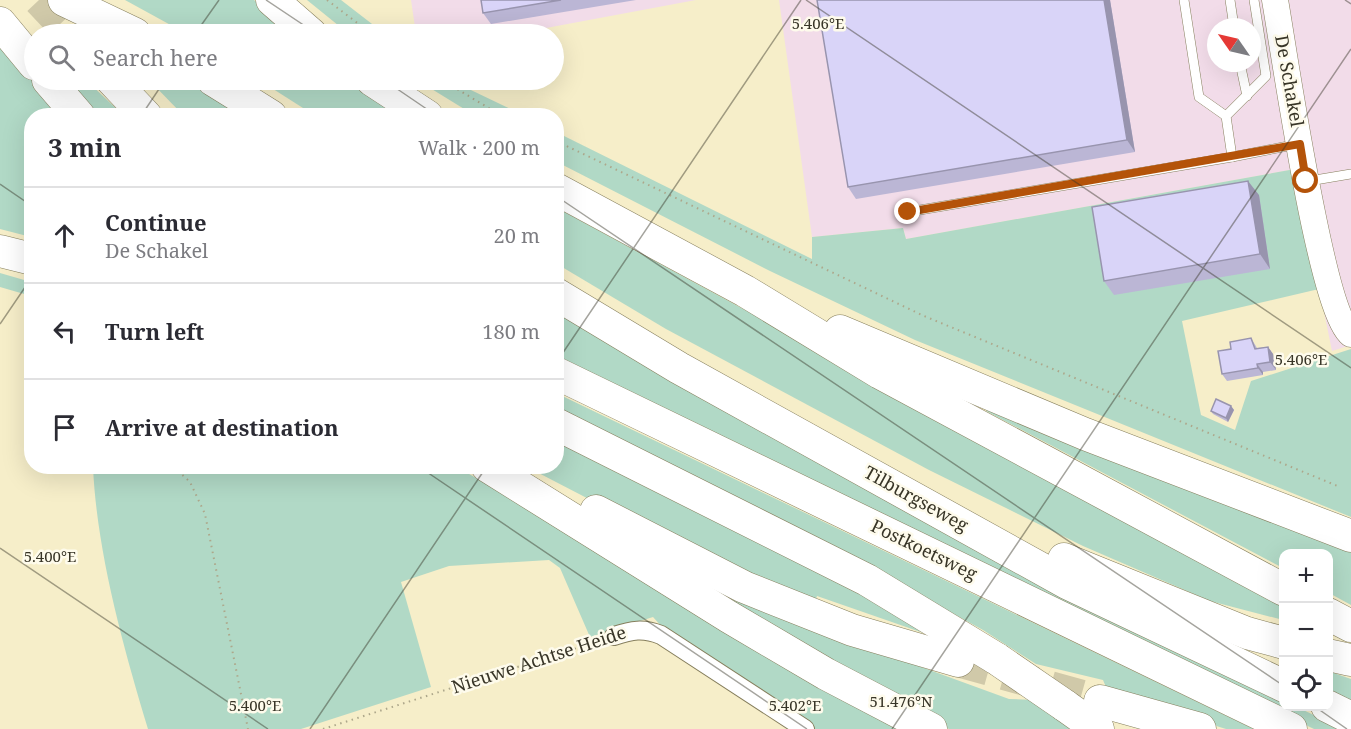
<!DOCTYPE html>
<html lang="en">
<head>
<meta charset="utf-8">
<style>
	:root { --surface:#fff; --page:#f2f2f3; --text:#2b2b33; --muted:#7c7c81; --line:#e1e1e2 }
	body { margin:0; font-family:"Noto Serif",serif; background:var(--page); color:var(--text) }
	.controls { position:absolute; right:18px; bottom:18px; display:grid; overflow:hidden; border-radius:12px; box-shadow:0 6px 24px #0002 }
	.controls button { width:54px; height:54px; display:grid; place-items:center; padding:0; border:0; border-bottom:2px solid var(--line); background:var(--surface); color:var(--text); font:30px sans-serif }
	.compass { position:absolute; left:1207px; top:18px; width:54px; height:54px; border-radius:50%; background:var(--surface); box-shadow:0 6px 24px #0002; rotate:304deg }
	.stop { position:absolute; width:18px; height:18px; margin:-14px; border:4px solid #b45309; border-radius:50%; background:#fff }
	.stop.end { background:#b45309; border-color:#fff; box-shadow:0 2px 6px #0008 }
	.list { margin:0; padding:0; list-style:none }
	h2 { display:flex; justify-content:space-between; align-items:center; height:78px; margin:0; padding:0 24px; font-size:26px }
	h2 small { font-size:20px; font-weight:400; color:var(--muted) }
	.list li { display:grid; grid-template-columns:39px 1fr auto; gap:18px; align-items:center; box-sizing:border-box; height:96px; padding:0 24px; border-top:2px solid var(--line) }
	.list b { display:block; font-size:22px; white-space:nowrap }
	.list p { margin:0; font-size:20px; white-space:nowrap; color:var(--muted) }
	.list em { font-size:20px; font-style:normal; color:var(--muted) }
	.icon { flex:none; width:33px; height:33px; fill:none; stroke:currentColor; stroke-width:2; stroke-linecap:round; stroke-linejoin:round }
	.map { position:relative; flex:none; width:1351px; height:729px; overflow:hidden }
	.search { position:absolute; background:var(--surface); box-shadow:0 6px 24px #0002; left:24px; top:24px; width:540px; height:66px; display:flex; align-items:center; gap:15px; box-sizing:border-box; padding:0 21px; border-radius:33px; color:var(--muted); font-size:22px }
	.panel { position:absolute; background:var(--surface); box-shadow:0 6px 24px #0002; left:24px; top:108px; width:540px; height:366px; border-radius:24px }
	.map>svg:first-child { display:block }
	.industrial { fill:#f2dce9; fill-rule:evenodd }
	.green { fill:#b1d9c6 }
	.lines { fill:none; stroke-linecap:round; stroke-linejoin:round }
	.highway-tunnel { stroke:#d0c9a9; stroke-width:32; stroke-dasharray:32 16; stroke-linecap:butt }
	.lane-casing { stroke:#867f5d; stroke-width:10 }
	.street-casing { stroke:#867f5d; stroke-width:20 }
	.secondary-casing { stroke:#867f5d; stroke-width:27 }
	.highway-casing { stroke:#867f5d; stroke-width:33 }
	.path { stroke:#ada78b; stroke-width:2; stroke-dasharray:1.5 4.5; stroke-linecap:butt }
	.lane { stroke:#fff; stroke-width:9 }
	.street { stroke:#fff; stroke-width:18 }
	.secondary { stroke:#fff; stroke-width:26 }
	.highway { stroke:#fff; stroke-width:32 }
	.highway-bridge-casing { stroke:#867f5d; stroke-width:33; stroke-linecap:butt }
	.highway-bridge { stroke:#fff; stroke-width:32 }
	.wall { fill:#bbb6d5 }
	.shaded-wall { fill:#9894ae }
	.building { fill:#d9d4f8; stroke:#9894ae; stroke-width:1.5 }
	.route { stroke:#b45309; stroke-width:8 }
	.ticks { fill:none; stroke:#383527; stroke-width:1.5; stroke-opacity:0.45 }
	.labels { text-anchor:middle; stroke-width:5; stroke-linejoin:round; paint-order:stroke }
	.street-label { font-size:18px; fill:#383527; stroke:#fefbec }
	.ticks-label { font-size:15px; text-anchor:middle; fill:#383527; stroke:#fefbec; stroke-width:5; stroke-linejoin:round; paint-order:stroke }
</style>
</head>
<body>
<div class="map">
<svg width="1351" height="729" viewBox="0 0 1351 729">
	<rect width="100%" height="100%" fill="#f6eec9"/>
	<g class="industrial">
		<path d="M 411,0 L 696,0 L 514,34 L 416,34 Z"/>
		<path d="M 779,0 L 1351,0 L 1351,345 L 1332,351 L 1295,169 L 906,239 L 903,228 L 812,237 ZM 1216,27 L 1252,27 L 1252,63 L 1216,63 Z"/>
	</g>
	<g class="green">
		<path d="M 125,0 L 254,0 L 291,34 L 187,34 Z"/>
		<path d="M 307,0 L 341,0 L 385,34 L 349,34 Z"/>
		<path d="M 0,46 L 69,115 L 32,116 L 31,237 L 0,229 Z"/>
		<path d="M 58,80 L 86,80 L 123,115 L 90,115 Z"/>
		<path d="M 149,80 L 180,80 L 196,86 L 245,115 L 183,115 Z"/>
		<path d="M 259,80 L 346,80 L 399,115 L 314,115 Z"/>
		<path d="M 417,80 L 450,80 L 523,115 L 474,115 Z"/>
		<path d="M 556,132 L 812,259 L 812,237 L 903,228 L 906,239 L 1295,169 L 1319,289 L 1182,321 L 1201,415 L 1235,430 L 1251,381 L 1351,349 L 1351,517 L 915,340 L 770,271 L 557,162 Z"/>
		<path d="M 557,208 L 1283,602 L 1283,620 L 1210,601 L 1083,546 L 929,470 L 666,329 L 557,264 Z"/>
		<path d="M 0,273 L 31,282 L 31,296 L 0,287 Z"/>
		<path d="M 556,309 L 1283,700 L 1284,706 L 1297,707 L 1343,729 L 1314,729 L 557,362 Z"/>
		<path d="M 556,393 L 1254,729 L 1226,729 L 1108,692 L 1103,680 L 1036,664 L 983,630 L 888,578 L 557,411 Z"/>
		<path d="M 989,407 L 1351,548 L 1351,605 L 1329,593 L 1328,554 L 1284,554 L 1283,568 L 986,411 Z"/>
		<path d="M 557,435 L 958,645 L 817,596 L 813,608 L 747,581 L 527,467 L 556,466 Z"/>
		<path d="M 93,467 L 457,467 L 912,729 L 814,729 L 664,629 L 653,617 L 590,637 L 560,568 L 549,560 L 449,566 L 401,582 L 431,687 L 301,729 L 148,729 C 123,646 97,553 93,467 Z"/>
		<path d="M 634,548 L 850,641 L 1009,699 L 1036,700 L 1086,729 L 949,729 Z"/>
		<path d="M 1328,671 L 1351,679 L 1351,705 L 1329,694 Z"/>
	</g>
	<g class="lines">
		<g class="highway-tunnel">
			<path d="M 39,0 L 71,34"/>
			<path d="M 958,661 L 1100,701"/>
		</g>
		<defs>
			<g id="lane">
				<path d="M 1184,0 L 1199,97 L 1226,116"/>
				<path d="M 1230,0 L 1234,27"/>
				<path d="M 1240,63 L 1247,96"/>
				<path d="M 1232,157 L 1298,144"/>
				<path d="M 1309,181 L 1351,174"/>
				<path d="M 908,212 L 1232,157 L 1226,116 L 1266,76 L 1254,0"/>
			</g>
			<path id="street" d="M 614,636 C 632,630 643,628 661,635 L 805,729"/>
			<path id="secondary" d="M 1275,0 C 1284,51 1321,312 1351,334"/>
			<g id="highway">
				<path d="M 64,0 L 135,34"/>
				<path d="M 272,0 L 311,34"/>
				<path d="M 0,23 L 34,64"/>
				<path d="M 48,80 L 79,116"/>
				<path d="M 112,80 L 146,116"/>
				<path d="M 213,80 L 271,116"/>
				<path d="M 372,80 L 427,116"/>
				<path d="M 556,189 L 745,291 L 880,373 L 1284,590"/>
				<path d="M 0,251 L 32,259"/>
				<path d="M 556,294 L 679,368 L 1067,583 L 1284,686"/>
				<path d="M 840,331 L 1085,434 L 1351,536"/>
				<path d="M 556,373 L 1291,729"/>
				<path d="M 556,424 L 867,580 L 997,659"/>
				<path d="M 487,466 L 729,617 L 826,674 L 931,729"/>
				<path d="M 596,511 L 744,587 L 852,630 L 958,661"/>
				<path d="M 1064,559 L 1247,633 L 1284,643"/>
				<path d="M 1328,614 L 1351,626"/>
				<path d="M 1328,655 L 1350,660"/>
				<path d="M 1100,701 L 1200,729"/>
				<path d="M 1064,705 L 1098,729"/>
				<path d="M 1327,706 L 1351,718"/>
			</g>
		</defs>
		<use href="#lane" class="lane-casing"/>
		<use href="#street" class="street-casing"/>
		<use href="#secondary" class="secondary-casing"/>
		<use href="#highway" class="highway-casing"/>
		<g class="path">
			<path d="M 327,0 L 372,34"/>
			<path d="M 442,80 L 502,116"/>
			<path d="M 556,141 L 924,316 L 1340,487"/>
			<path d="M 178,471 L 190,482 L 205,514 L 248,729"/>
			<path d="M 323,729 L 599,641"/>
		</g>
		<use href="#lane" class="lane"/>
		<use href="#street" class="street"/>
		<use href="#secondary" class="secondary"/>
		<use href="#highway" class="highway"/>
		<defs>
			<path id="highway-bridge" d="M 997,659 L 1064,705"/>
		</defs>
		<use href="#highway-bridge" class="highway-bridge-casing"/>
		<use href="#highway-bridge" class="highway-bridge"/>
	</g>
	<g class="wall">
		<path d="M 481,0 L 636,0 L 491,24 L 483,13 Z"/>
		<path d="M 1110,0 L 1135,152 L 856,199 L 848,187 Z"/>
		<path d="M 1259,195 L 1270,269 L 1114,295 L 1104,281 Z"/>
		<path d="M 1251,338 L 1257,348 L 1268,347 L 1273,354 L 1276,370 L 1263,372 L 1263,375 L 1227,381 L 1222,374 L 1231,349 Z"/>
		<path d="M 1231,406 L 1234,410 L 1228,422 L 1213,414 L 1211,411 Z"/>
	</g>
	<g class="shaded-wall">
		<path d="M 1104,0 L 1110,0 L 1135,152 L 1127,140 Z"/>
		<path d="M 1248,181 L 1259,195 L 1270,269 L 1260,254 Z"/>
		<path d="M 1268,347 L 1273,354 L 1276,370 L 1270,362 Z"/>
		<path d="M 1257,364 L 1263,372 L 1263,375 L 1258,368 Z"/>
		<path d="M 1231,406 L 1234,410 L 1228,422 L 1226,418 Z"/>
	</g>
	<g class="building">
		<path d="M 481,0 L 561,0 L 483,13 Z"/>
		<path d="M 817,0 L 1104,0 L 1127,140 L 848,187 Z"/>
		<path d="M 1248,181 L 1260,254 L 1104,281 L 1092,207 Z"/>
		<path d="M 1251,338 L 1255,349 L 1268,347 L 1270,362 L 1257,364 L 1258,368 L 1222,374 L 1218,351 L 1231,349 L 1230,342 Z"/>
		<path d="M 1216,399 L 1231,406 L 1226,418 L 1211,411 Z"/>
	</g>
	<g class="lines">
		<path class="route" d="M 908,212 L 1300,144 L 1306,181"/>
	</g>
	<path class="ticks" d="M 266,0 L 317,34M 806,0 L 1351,368M 1345,0 L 1351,4M 195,34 L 219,0M 384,80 L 437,116M 141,116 L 165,80M 0,184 L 32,206M 556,196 L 1284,686M 0,324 L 32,277M 556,363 L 801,0M 418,466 L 807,729M 0,548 L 268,729M 1314,706 L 1347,729M 310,729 L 487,466M 892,729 L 1351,49"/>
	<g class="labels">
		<g class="street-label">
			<text transform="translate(1289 81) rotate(80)" y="6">De Schakel</text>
			<text transform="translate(916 499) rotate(29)" y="6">Tilburgseweg</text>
			<text transform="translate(924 550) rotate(26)" y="6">Postkoetsweg</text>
			<text transform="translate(539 660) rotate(-18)" y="6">Nieuwe Achtse Heide</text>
		</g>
	</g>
	<g class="ticks-label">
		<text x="818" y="29">5.406°E</text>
		<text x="1301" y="365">5.406°E</text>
		<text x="50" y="562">5.400°E</text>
		<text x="901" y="707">51.476°N</text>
		<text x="255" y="711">5.400°E</text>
		<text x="795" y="711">5.402°E</text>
	</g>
</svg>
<div class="controls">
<button>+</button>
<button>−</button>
<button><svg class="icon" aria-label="locate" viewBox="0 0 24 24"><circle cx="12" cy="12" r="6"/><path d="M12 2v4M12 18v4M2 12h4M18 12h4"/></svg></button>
</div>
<svg class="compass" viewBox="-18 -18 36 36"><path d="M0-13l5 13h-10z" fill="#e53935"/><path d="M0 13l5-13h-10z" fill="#7c7c81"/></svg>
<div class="stop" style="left:1306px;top:181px"></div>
<div class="stop end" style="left:908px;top:212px"></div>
<div class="search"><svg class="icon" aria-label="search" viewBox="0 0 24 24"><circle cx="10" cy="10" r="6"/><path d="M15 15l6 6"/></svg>Search here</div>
<section class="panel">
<h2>3 min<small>Walk · 200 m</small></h2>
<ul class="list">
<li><svg class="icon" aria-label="ahead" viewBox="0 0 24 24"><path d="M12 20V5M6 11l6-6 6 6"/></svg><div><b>Continue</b><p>De Schakel</p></div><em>20 m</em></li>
<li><svg class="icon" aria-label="left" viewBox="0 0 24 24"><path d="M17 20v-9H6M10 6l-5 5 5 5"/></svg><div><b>Turn left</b></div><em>180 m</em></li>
<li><svg class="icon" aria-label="arrive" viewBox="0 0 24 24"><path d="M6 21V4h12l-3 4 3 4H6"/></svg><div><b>Arrive at destination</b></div></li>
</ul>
</section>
</div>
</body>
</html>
